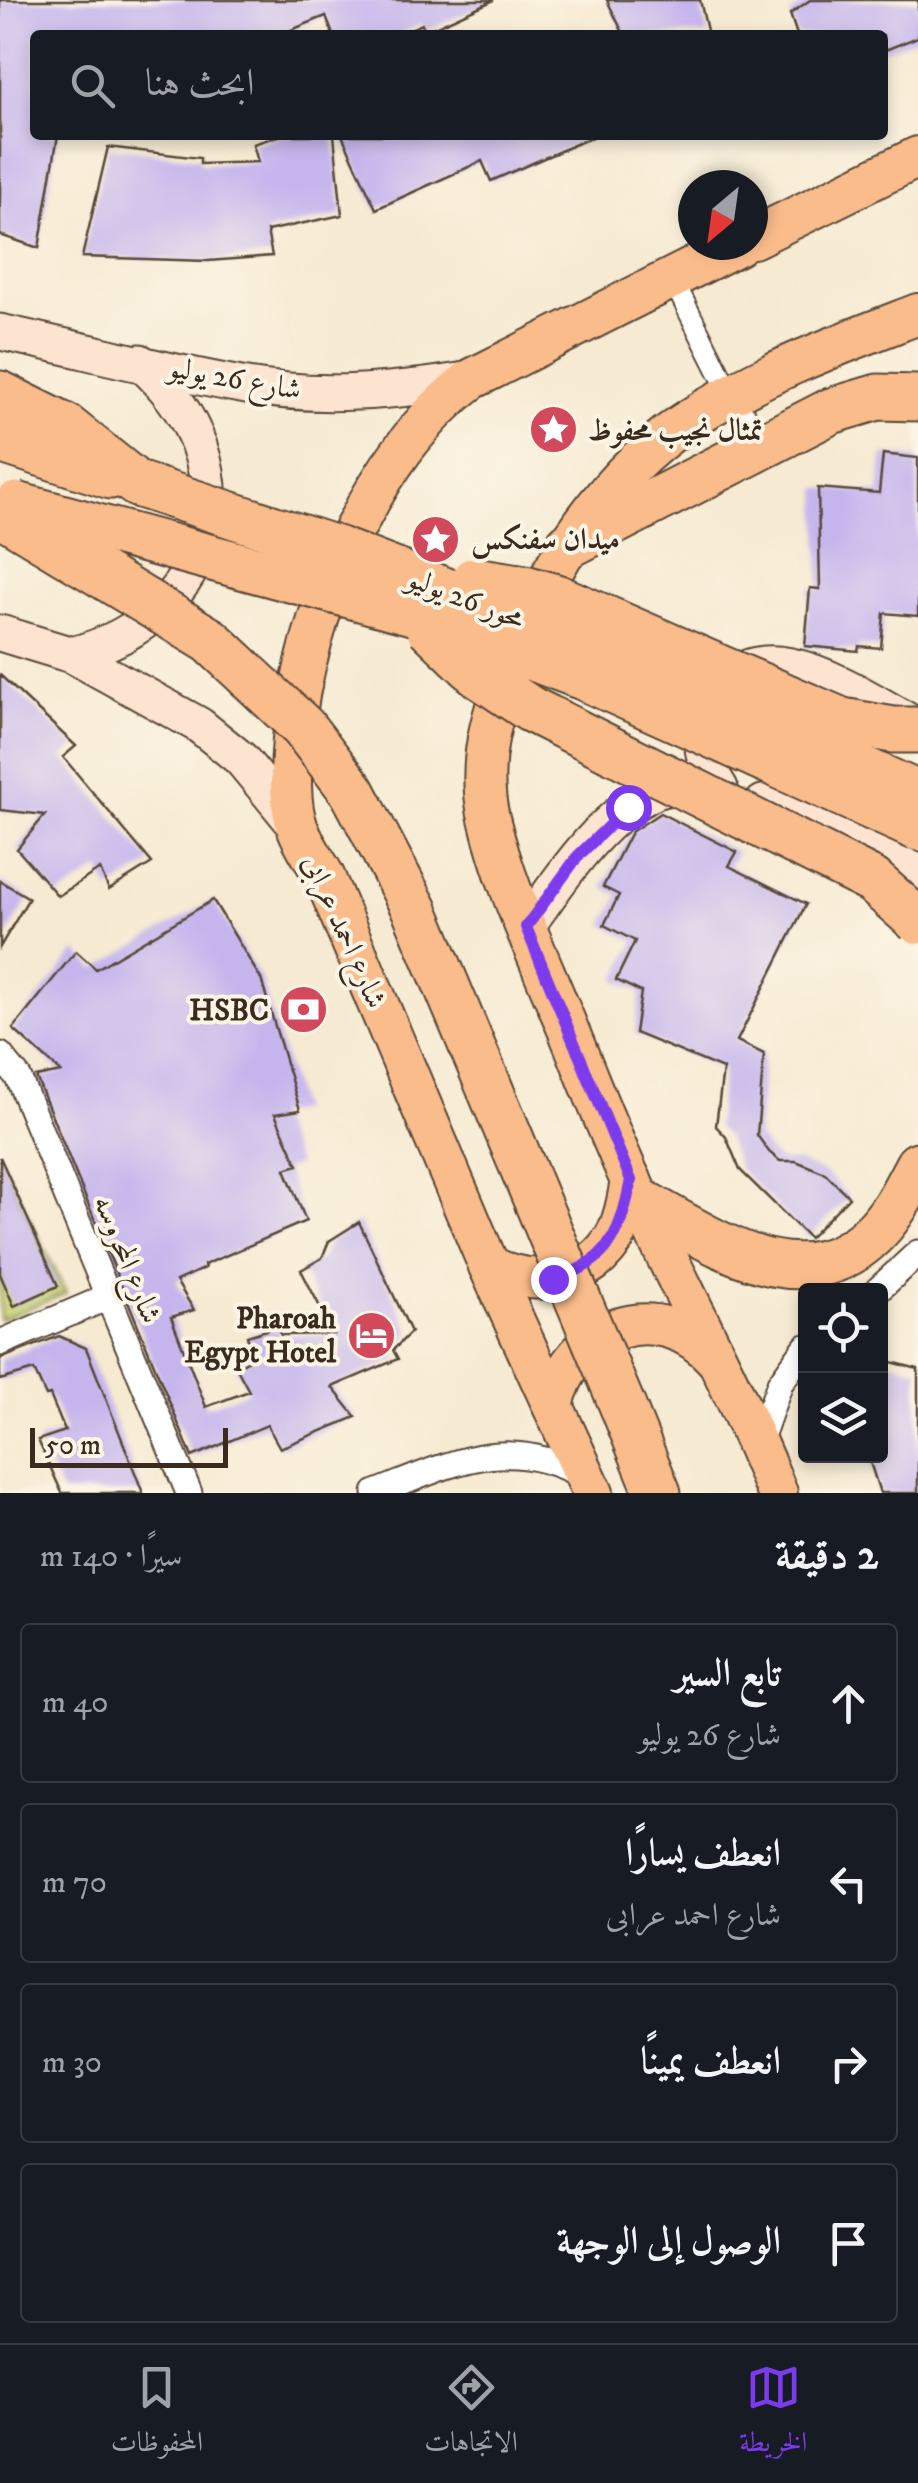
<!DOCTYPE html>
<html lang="ar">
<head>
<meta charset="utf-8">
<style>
	:root { --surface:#171b24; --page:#20242c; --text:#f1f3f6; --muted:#9ea1a6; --line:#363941; --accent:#7c3aed }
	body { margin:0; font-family:"IM FELL DW Pica",Amiri,serif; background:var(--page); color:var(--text); direction:rtl }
	.controls { position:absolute; right:30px; bottom:30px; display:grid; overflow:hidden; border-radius:10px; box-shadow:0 5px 15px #0003 }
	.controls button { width:90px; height:90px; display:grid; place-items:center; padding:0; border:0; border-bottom:2px solid var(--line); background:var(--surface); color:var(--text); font:50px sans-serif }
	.compass { position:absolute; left:678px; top:170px; width:90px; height:90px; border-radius:50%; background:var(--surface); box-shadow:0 5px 15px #0003; rotate:209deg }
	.scale { position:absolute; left:30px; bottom:25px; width:198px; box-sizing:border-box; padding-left:10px; border:5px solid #3b2a1e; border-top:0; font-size:28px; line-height:35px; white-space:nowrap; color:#3b2a1e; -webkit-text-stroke:8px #fcf5e5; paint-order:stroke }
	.stop { position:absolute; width:30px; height:30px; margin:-22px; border:8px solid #7c3aed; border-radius:50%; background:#fff }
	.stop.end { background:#7c3aed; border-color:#fff; box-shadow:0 2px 10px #0008 }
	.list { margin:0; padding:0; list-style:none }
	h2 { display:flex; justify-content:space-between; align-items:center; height:130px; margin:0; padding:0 40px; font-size:42px }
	h2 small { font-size:32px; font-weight:400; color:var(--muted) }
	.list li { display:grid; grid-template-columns:65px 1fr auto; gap:30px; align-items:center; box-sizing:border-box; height:160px; margin:0 20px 20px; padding:0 20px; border:2px solid var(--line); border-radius:10px }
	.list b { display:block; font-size:38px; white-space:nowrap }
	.list p { margin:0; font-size:32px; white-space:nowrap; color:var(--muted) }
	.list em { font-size:32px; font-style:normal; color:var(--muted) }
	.icon { flex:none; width:55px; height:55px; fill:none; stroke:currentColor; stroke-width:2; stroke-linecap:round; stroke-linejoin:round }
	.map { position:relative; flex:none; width:918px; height:1493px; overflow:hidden; direction:ltr }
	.search { position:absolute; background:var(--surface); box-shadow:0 5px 15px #0003; left:30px; right:30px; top:30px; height:110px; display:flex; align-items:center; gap:25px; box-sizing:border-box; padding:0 35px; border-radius:10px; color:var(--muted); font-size:38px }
	.sheet { height:850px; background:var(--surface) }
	nav { display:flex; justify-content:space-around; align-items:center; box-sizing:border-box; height:140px; border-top:2px solid var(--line); background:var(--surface); font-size:28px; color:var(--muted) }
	nav a { display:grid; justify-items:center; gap:5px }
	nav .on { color:var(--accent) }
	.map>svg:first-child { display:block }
	.green { fill:#c3cf71; stroke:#7f7c48; stroke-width:2.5 }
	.building { fill:#c6b5ed }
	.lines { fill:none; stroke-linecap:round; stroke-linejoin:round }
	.pedestrian-casing { stroke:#574739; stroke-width:24 }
	.minor-casing { stroke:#574739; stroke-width:29 }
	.secondary-casing { stroke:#574739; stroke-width:39 }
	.primary-casing { stroke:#574739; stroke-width:44 }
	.motorway-casing { stroke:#574739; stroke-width:49 }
	.pedestrian { stroke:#fff; stroke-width:20 }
	.minor { stroke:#fff; stroke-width:25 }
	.secondary { stroke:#fde4d1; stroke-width:35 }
	.primary { stroke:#fabc8b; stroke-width:40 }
	.motorway { stroke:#fabc8b; stroke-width:45 }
	.motorway-bridge-casing { stroke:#574739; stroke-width:49; stroke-linecap:butt }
	.motorway-bridge { stroke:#fabc8b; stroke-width:45 }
	.route { stroke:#7c3aed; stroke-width:12 }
	.labels { text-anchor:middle; stroke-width:8; stroke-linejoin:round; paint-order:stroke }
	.street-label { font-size:30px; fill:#3b2a1e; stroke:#fcf5e5 }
	.poi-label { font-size:30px; font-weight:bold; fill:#3b2a1e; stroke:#fcf5e5; text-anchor:start }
</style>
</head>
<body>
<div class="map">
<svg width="918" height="1493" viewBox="0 0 918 1493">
	<rect width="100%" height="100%" fill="#fcf5e5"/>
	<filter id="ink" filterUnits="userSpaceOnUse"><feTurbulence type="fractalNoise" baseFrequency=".01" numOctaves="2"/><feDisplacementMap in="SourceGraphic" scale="20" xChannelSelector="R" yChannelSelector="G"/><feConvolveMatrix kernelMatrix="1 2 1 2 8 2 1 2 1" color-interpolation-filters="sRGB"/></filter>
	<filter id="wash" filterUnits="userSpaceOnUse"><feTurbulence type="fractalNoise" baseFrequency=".0048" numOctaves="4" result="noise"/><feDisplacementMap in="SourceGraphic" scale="40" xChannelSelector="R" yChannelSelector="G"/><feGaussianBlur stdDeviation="2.25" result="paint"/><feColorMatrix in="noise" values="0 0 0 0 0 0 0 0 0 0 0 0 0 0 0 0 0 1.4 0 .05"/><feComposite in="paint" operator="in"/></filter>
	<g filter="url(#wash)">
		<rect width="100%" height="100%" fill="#f6ead2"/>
		<path class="green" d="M 0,1158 L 66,1293 L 0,1320 Z"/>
		<g id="blocks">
			<g class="building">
				<path d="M 0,0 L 494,0 L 426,31 L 422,24 L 396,35 L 333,35 L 326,16 L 279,35 L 35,35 L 35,135 L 58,135 L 39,248 L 0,235 Z"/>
				<path d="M 607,0 L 700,0 L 708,35 L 624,35 Z"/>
				<path d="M 810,0 L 918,0 L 918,37 L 883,51 L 883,35 L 797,35 L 790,14 Z"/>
				<path d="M 282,135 L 334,135 L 342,215 L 267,231 L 272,256 L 208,261 L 82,257 L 108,147 L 200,158 L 200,164 L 258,162 L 253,144 Z"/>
				<path d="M 342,135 L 597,135 L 491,181 L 482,161 L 376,209 Z"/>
				<path d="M 883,454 L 918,458 L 918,616 L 884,613 L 881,648 L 859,646 L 858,651 L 805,646 L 810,588 L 820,589 L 818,488 L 879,493 Z"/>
				<path d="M 0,675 L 76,746 L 63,757 L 152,863 L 109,890 L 100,869 L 58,896 L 17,849 L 45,815 L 0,810 Z"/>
				<path d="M 660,813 L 737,852 L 729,866 L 806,904 L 737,1041 L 764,1054 L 757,1135 L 769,1152 L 780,1161 L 796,1161 L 825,1173 L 849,1197 L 809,1238 L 740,1170 L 726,1137 L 716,1126 L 723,1069 L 635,1033 L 641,992 L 616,980 L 635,941 L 604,925 L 619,895 L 603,887 L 631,832 Z"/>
				<path d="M 0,881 L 29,898 L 0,947 Z"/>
				<path d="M 213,900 L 261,979 L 300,1110 L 275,1114 L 298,1165 L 285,1169 L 306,1221 L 204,1265 L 205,1268 L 176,1281 L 194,1310 L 171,1317 L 206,1407 L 249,1391 L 236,1367 L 253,1358 L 247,1336 L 276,1327 L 281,1335 L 334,1334 L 301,1270 L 322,1258 L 329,1241 L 359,1222 L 411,1332 L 393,1350 L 398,1359 L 332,1387 L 356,1417 L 280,1448 L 267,1425 L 192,1457 L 36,1077 L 61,1072 L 13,1029 L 76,951 L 96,969 Z"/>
				<path d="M 0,1157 L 58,1286 L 14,1306 L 0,1274 Z"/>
				<path d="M 59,1336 L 86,1348 L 143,1493 L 62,1493 L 38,1440 L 65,1431 L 50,1395 L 46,1396 L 34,1370 L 0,1380 L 0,1359 Z"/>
				<path d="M 880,1359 L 918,1369 L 918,1493 L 880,1493 L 868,1456 L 880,1456 Z"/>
			</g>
		</g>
	</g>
	<g filter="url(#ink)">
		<use href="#blocks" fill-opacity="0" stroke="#574739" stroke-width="2.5"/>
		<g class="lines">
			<defs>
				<path id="pedestrian" d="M 672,278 L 731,396 L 766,444"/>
				<g id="minor">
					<path d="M 0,1055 L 18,1077 L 189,1493"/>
					<path d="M 878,1290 L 918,1253"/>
					<path d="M 0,1343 L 108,1297"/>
					<path d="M 758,1445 L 780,1383 L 806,1347"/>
					<path d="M 376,1493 C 451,1464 507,1432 585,1477"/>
				</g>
				<g id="secondary">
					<path d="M 0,332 C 80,349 161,371 241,385 C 318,399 396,392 472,379"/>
					<path d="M 0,633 L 72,655 L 199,725 L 241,759 L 298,828"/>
					<path d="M 72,655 C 220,616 255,463 140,362"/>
					<path d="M 720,788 C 703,763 696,736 709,708 C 750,613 860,696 917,726"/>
					<path d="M 763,803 L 918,872"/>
					<path d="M 526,927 C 564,875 621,781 694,784"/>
				</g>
				<g id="primary">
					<path d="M 753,238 L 918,157"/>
					<path d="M 489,1266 C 535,1289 591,1282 617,1233 C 625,1216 628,1198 631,1180"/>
					<path d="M 553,1406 C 571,1325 659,1295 716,1359"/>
					<path d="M 593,1493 L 489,1266 L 324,876 C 316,861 304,845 298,829 C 288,802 291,767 293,739 C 304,617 371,453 472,379 L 738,245"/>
					<path d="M 777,1493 C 738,1394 687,1301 642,1205 C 612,1142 587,1075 560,1010 C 535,949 504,883 489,818 C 476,763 492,715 510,664 C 546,566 608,469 698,414 C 766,371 843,343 918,314"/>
				</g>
				<g id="motorway">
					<path d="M 0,394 L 66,427 L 137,484"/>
					<path d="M 0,440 L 111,476"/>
					<path d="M 569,545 L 831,411 L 878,397 L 918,398"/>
					<path d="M 640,1201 C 713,1240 803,1308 877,1230 C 895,1211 906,1187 918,1165"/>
					<path d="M 623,1407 L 658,1493"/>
				</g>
			</defs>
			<use href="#pedestrian" class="pedestrian-casing"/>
			<use href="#minor" class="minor-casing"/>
			<use href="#secondary" class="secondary-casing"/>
			<use href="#primary" class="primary-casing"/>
			<use href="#motorway" class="motorway-casing"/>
			<use href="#pedestrian" class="pedestrian"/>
			<use href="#minor" class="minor"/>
			<use href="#secondary" class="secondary"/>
			<use href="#primary" class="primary"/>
			<use href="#motorway" class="motorway"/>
			<defs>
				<g id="motorway-bridge">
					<path d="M 137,484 L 339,550 L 590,646 L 918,794"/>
					<path d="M 16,505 L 416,613 L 583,677 L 918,828"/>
					<path d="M 0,513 L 211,641 L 303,727 L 353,792 L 415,910 L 623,1407"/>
					<path d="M 474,580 L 525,588 L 556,597 L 842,721 L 893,730 L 918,730"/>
					<path d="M 428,626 L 480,676 L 530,709 L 873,881 L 918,921"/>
				</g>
			</defs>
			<use href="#motorway-bridge" class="motorway-bridge-casing"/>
			<use href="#motorway-bridge" class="motorway-bridge"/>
		</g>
	</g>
	<g class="lines" filter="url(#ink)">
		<path class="route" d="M 553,1279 C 609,1264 621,1232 631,1180 L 526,927 L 578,856 L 628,807"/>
	</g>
	<defs>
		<symbol id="sight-disc" viewBox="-11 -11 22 22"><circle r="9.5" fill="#d1495b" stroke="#fcf5e5"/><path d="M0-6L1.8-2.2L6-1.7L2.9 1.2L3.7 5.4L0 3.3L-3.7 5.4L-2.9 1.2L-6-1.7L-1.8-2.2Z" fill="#fff"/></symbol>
		<symbol id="bank-disc" viewBox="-11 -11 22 22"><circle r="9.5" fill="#d1495b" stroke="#fcf5e5"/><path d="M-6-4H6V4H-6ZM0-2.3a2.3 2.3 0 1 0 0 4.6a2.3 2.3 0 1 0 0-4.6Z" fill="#fff"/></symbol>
		<symbol id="hotel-disc" viewBox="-11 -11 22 22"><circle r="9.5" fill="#d1495b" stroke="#fcf5e5"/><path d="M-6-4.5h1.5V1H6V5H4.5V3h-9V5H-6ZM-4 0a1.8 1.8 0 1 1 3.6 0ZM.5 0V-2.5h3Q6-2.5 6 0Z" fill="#fff"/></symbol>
	</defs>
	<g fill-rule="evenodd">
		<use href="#sight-disc" x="526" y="402" width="55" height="55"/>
		<use href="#sight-disc" x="408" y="512" width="55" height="55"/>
		<use href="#bank-disc" x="276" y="982" width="55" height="55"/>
		<use href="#hotel-disc" x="344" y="1308" width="55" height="55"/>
	</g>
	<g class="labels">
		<g class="street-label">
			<text transform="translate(235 378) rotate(10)" y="10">شارع 26 يوليو</text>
			<text transform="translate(466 598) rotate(21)" y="10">محور 26 يوليو</text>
			<text transform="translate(345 931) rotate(66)" y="10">شارع احمد عرابى</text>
			<text transform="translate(128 1259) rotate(68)" y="10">شارع المحروسه</text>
		</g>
		<g class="poi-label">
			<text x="588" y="440">تمثال نجيب محفوظ</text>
			<text x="471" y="549">ميدان سفنكس</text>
			<text x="269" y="1020" text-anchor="end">HSBC</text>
			<text x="336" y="1328" text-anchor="end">Pharoah<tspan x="336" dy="34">Egypt Hotel</tspan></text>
		</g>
	</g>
</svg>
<div class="controls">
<button><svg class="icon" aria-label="locate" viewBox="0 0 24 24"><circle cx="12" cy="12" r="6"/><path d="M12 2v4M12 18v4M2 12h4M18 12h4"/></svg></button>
<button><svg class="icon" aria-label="layers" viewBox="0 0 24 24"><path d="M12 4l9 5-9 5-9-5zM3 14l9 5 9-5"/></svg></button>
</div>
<svg class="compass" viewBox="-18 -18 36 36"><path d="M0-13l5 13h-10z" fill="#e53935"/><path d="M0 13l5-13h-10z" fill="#9ea1a6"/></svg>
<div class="scale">50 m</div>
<div class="stop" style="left:628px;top:807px"></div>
<div class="stop end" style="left:553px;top:1279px"></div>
<div class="search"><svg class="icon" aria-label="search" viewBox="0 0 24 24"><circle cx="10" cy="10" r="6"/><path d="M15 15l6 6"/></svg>ابحث هنا</div>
</div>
<section class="sheet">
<h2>2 دقيقة<small>سيرًا · 140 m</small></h2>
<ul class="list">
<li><svg class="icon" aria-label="ahead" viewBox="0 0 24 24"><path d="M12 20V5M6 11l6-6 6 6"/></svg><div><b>تابع السير</b><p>شارع 26 يوليو</p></div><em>40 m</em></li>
<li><svg class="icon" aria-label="left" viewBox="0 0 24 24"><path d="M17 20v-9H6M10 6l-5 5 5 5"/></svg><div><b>انعطف يسارًا</b><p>شارع احمد عرابى</p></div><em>70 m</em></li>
<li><svg class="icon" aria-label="right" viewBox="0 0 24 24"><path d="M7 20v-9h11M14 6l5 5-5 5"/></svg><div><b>انعطف يمينًا</b></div><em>30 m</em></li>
<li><svg class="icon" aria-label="arrive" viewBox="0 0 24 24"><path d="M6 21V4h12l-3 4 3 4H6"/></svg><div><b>الوصول إلى الوجهة</b></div></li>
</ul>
</section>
<nav>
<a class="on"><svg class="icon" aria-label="map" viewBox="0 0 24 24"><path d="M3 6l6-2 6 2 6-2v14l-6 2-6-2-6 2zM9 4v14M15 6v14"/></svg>الخريطة</a>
<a><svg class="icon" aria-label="directions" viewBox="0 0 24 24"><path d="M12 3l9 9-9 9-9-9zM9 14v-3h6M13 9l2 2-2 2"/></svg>الاتجاهات</a>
<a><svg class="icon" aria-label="saved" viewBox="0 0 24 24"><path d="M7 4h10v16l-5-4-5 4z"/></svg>المحفوظات</a>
</nav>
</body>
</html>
